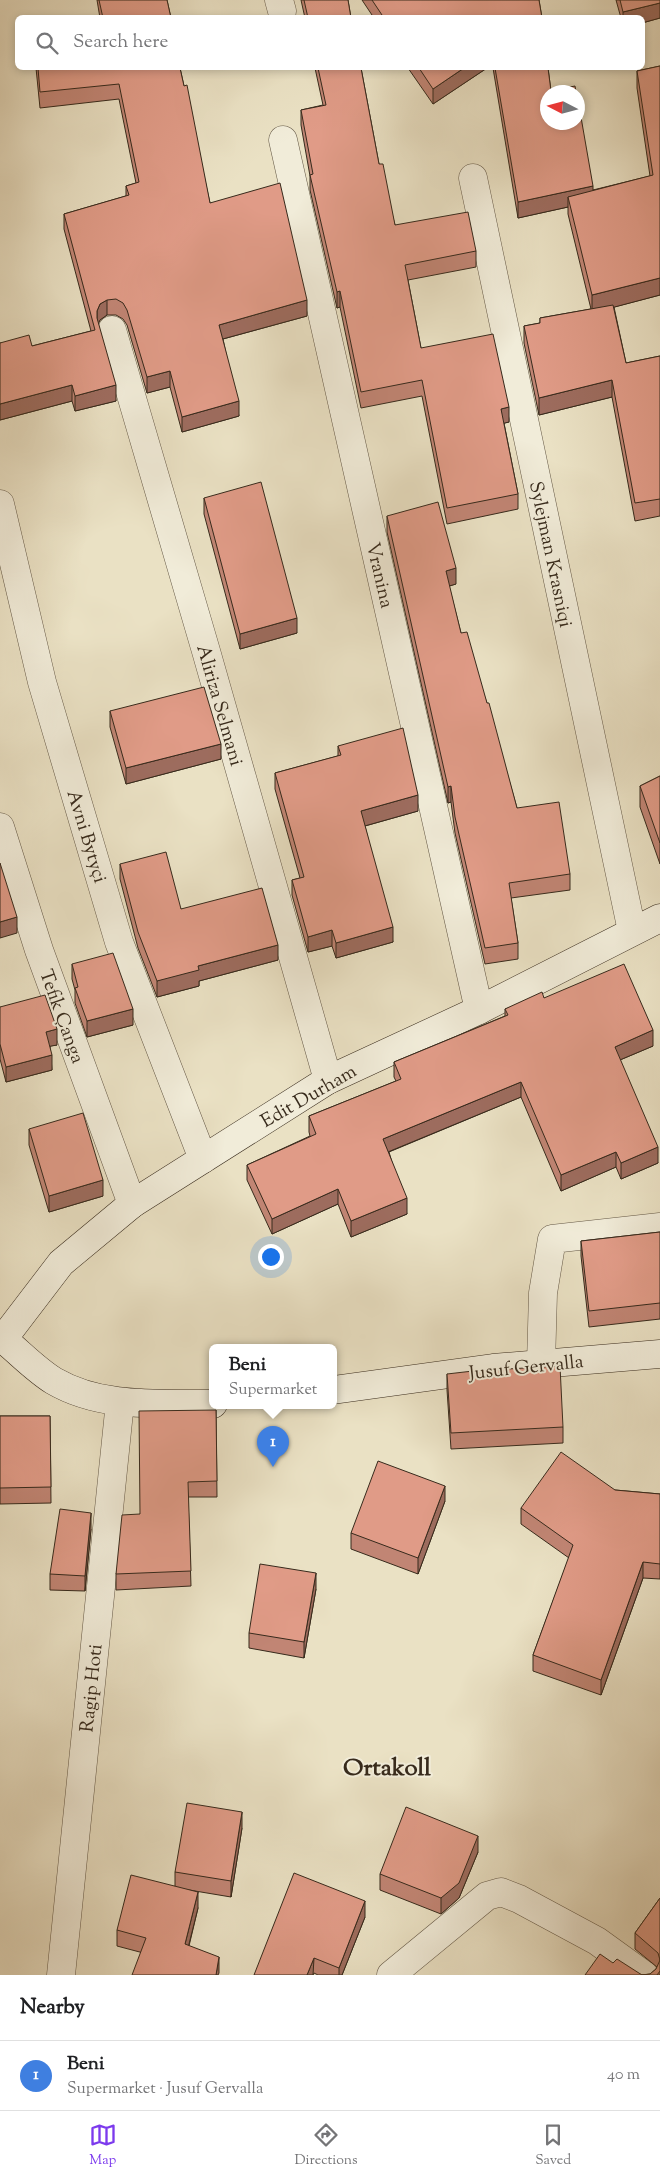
<!DOCTYPE html>
<html lang="en">
<head>
<meta charset="utf-8">
<style>
	:root { --surface:#fff; --page:#f6f6f6; --text:#202124; --muted:#757577; --line:#e0e0e0; --accent:#7c3aed }
	body { margin:0; font-family:"Sorts Mill Goudy",serif; background:var(--page); color:var(--text) }
	.compass { position:absolute; left:540px; top:85px; width:45px; height:45px; border-radius:50%; background:var(--surface); box-shadow:0 2px 8px #0003; rotate:276deg }
	.you { position:absolute; left:270px; top:1256px; width:18px; height:18px; margin:-12px; border:4px solid #fff; border-radius:50%; background:#1a73e8; box-shadow:0 0 0 8px #1a73e833 }
	.badge { display:grid; place-items:center; width:32px; height:32px; border-radius:50%; background:var(--accent); color:#fff; font-size:16px; font-weight:700 }
	.pin { position:absolute; translate:-50% -41px; filter:drop-shadow(0 1px 2px #0008) }
	.pin::after { content:''; position:absolute; top:26px; width:18px; height:15px; background:inherit; clip-path:polygon(0 0,100% 0,50% 100%) }
	.popup { position:absolute; left:209px; top:1344px; width:128px; height:65px; box-sizing:border-box; display:grid; place-content:center; border-radius:8px; background:var(--surface); filter:drop-shadow(0 1px 4px #0005); font-size:16px; white-space:nowrap; color:var(--muted) }
	.popup b { font-size:19px; color:var(--text) }
	.popup::after { content:''; position:absolute; left:50%; top:100%; margin-left:-10px; border:10px solid transparent; border-top-color:var(--surface) }
	.list { margin:0; padding:0; list-style:none }
	h2 { display:flex; justify-content:space-between; align-items:center; height:65px; margin:0; padding:0 20px; font-size:21px }
	h2 small { font-size:16px; font-weight:400; color:var(--muted) }
	.list li { display:grid; grid-template-columns:32px 1fr auto; gap:15px; align-items:center; box-sizing:border-box; height:70px; padding:0 20px; border-top:1px solid var(--line) }
	.list b { display:block; font-size:19px; white-space:nowrap }
	.list p { margin:0; font-size:16px; white-space:nowrap; color:var(--muted) }
	.list em { font-size:16px; font-style:normal; color:var(--muted) }
	.icon { flex:none; width:28px; height:28px; fill:none; stroke:currentColor; stroke-width:2; stroke-linecap:round; stroke-linejoin:round }
	.map { position:relative; flex:none; width:660px; height:1975px; overflow:hidden }
	.search { position:absolute; background:var(--surface); box-shadow:0 2px 8px #0003; left:15px; right:15px; top:15px; height:55px; display:flex; align-items:center; gap:12px; box-sizing:border-box; padding:0 18px; border-radius:8px; color:var(--muted); font-size:19px }
	.sheet { height:135px; background:var(--surface) }
	nav { display:flex; justify-content:space-around; align-items:center; box-sizing:border-box; height:70px; border-top:1px solid var(--line); background:var(--surface); font-size:14px; color:var(--muted) }
	nav a { display:grid; justify-items:center; gap:2px }
	nav .on { color:var(--accent) }
	.map>svg:first-child { display:block }
	.lines { fill:none; stroke-linecap:round; stroke-linejoin:round }
	.street-casing { stroke:#645846; stroke-width:29 }
	.secondary-casing { stroke:#372a1c; stroke-width:29 }
	.street { stroke:#f1ecd9; stroke-width:28 }
	.secondary { stroke:#f1ecd9; stroke-width:28 }
	.wall { fill:#c18574; stroke:#372a1c }
	.shaded-wall { fill:#9d6c5e; stroke:#372a1c }
	.building { fill:#e09b87; stroke:#372a1c }
	.labels { text-anchor:middle; stroke-width:4; stroke-linejoin:round; paint-order:stroke }
	.street-label { font-size:19px; fill:#372a1c; stroke:#f1ecd9 }
	.district-label { font-size:24px; font-weight:bold; fill:#372a1c; stroke:#f1ecd9 }
</style>
</head>
<body>
<div class="map">
<svg width="660" height="1975" viewBox="0 0 660 1975">
	<rect width="100%" height="100%" fill="#eae1c4"/>
	<filter id="stains"><feTurbulence type="fractalNoise" baseFrequency=".004" numOctaves="4"/><feColorMatrix values="0 0 0 0 .2 0 0 0 0 .09 0 0 0 0 .02 0 0 0 .5 -.17"/></filter>
	<radialGradient id="worn" r=".72"><stop offset=".6" stop-color="#630" stop-opacity="0"/><stop offset="1" stop-color="#630" stop-opacity=".3"/></radialGradient>
	<g class="lines">
		<defs>
			<g id="street">
				<path d="M 279,0 L 282,11"/>
				<path d="M 283,140 L 479,1010"/>
				<path d="M 473,178 L 632,931"/>
				<path d="M 112,330 L 206,651 L 328,1080"/>
				<path d="M 0,504 L 42,682 L 119,942 L 203,1159"/>
				<path d="M 0,827 L 39,950 L 132,1204"/>
				<path d="M 541,1364 L 543,1293 L 552,1239 L 660,1227"/>
				<path d="M 61,1975 L 120,1402"/>
				<path d="M 391,1975 L 487,1896 L 501,1892 L 519,1899 L 597,1941 L 644,1975"/>
			</g>
			<g id="secondary">
				<path d="M 3,1339 L 61,1263 L 132,1204 L 328,1080 L 479,1010 L 660,918"/>
				<path d="M 3,1339 C 20,1353 36,1370 54,1381 C 102,1409 160,1403 213,1404"/>
				<path d="M 333,1390 L 493,1368 L 660,1354"/>
			</g>
		</defs>
		<use href="#street" class="street-casing"/>
		<use href="#secondary" class="secondary-casing"/>
		<use href="#street" class="street"/>
		<use href="#secondary" class="secondary"/>
	</g>
	<g class="wall">
		<path d="M 97,0 L 167,0 L 171,18 L 100,18 Z"/>
		<path d="M 301,0 L 348,0 L 351,18 L 305,18 Z"/>
		<path d="M 362,0 L 539,0 L 542,18 L 374,18 Z"/>
		<path d="M 616,0 L 660,0 L 660,18 L 642,23 L 642,18 L 621,18 Z"/>
		<path d="M 660,66 L 660,295 L 614,307 L 626,363 L 660,356 L 660,516 L 635,521 L 612,397 L 539,415 L 524,343 L 524,326 L 540,323 L 540,318 L 591,309 L 568,214 L 568,207 L 518,218 L 493,68 L 548,68 L 551,91 L 593,190 L 650,176 L 637,88 L 637,71 Z"/>
		<path d="M 36,68 L 180,68 L 210,203 L 307,316 L 223,339 L 239,416 L 182,432 L 170,387 L 147,393 L 127,325 L 123,319 L 116,315 L 107,315 L 100,320 L 98,323 L 116,401 L 75,411 L 72,401 L 0,420 L 0,343 L 32,346 L 91,331 L 64,229 L 64,214 L 126,196 L 126,186 L 136,183 L 119,99 L 40,108 Z"/>
		<path d="M 315,68 L 361,68 L 379,164 L 395,225 L 476,251 L 476,267 L 408,280 L 421,348 L 509,422 L 504,423 L 518,494 L 518,509 L 447,524 L 422,396 L 361,408 L 340,307 L 337,308 L 310,190 L 310,176 L 301,125 L 301,110 L 323,105 Z"/>
		<path d="M 408,68 L 487,68 L 433,104 Z"/>
		<path d="M 204,498 L 297,633 L 240,649 L 204,514 Z"/>
		<path d="M 387,516 L 456,584 L 449,586 L 461,633 L 487,703 L 517,808 L 570,874 L 570,890 L 511,898 L 518,943 L 518,959 L 485,964 L 455,833 L 451,802 L 448,803 L 387,532 Z"/>
		<path d="M 110,711 L 221,759 L 126,784 L 110,727 Z"/>
		<path d="M 338,746 L 418,811 L 365,826 L 393,942 L 336,958 L 332,946 L 308,952 L 292,895 L 292,880 L 300,878 L 275,789 L 275,773 L 338,756 Z"/>
		<path d="M 660,776 L 660,864 L 640,807 L 640,786 Z"/>
		<path d="M 120,864 L 181,909 L 278,960 L 199,981 L 199,986 L 157,997 L 138,948 L 120,879 Z"/>
		<path d="M 72,964 L 133,1025 L 87,1037 L 75,1003 L 75,990 L 72,979 Z"/>
		<path d="M 544,998 L 653,1046 L 620,1060 L 658,1163 L 621,1179 L 616,1167 L 561,1191 L 521,1097 L 389,1152 L 407,1214 L 351,1237 L 338,1204 L 272,1234 L 247,1180 L 247,1165 L 310,1136 L 309,1132 L 309,1116 L 396,1081 L 394,1077 L 394,1062 L 505,1016 L 505,1009 Z"/>
		<path d="M 0,1007 L 57,1045 L 50,1046 L 52,1070 L 6,1082 L 0,1059 Z"/>
		<path d="M 29,1129 L 103,1196 L 49,1212 L 29,1145 Z"/>
		<path d="M 660,1232 L 660,1319 L 589,1327 L 581,1256 L 581,1241 Z"/>
		<path d="M 447,1374 L 563,1427 L 563,1443 L 451,1449 L 447,1390 Z"/>
		<path d="M 216,1410 L 217,1497 L 188,1497 L 191,1586 L 116,1590 L 116,1574 L 140,1514 Z"/>
		<path d="M 0,1416 L 50,1416 L 51,1503 L 0,1504 Z"/>
		<path d="M 615,1490 L 660,1494 L 660,1579 L 643,1578 L 601,1695 L 533,1671 L 533,1655 L 569,1558 L 521,1524 L 521,1508 Z"/>
		<path d="M 445,1501 L 418,1574 L 351,1549 L 351,1533 Z"/>
		<path d="M 91,1529 L 85,1591 L 50,1590 L 50,1574 Z"/>
		<path d="M 316,1589 L 304,1658 L 249,1648 L 249,1633 Z"/>
		<path d="M 242,1828 L 231,1897 L 189,1890 L 198,1908 L 189,1946 L 219,1973 L 117,1946 L 117,1930 L 175,1886 L 175,1872 Z"/>
		<path d="M 478,1852 L 459,1898 L 441,1914 L 380,1890 L 380,1874 Z"/>
		<path d="M 660,1898 L 660,1975 L 585,1975 L 613,1963 L 642,1975 L 650,1974 L 656,1969 L 657,1967 L 635,1949 L 635,1933 Z"/>
		<path d="M 365,1917 L 342,1975 L 318,1975 L 314,1973 L 313,1975 L 254,1975 Z"/>
	</g>
	<g class="shaded-wall">
		<path d="M 660,3 L 660,18 L 642,23 L 642,18 L 623,18 L 623,12 Z"/>
		<path d="M 464,68 L 487,68 L 433,104 L 433,89 Z"/>
		<path d="M 593,186 L 593,202 L 568,197 L 568,207 L 518,218 L 518,202 Z"/>
		<path d="M 660,278 L 660,295 L 592,313 L 592,295 Z"/>
		<path d="M 340,291 L 340,307 L 337,308 L 337,292 Z"/>
		<path d="M 107,300 L 107,315 L 100,320 L 97,327 L 97,311 L 100,304 Z"/>
		<path d="M 307,300 L 307,316 L 219,340 L 219,325 Z"/>
		<path d="M 170,371 L 170,387 L 147,393 L 147,377 Z"/>
		<path d="M 612,380 L 612,397 L 539,415 L 539,398 Z"/>
		<path d="M 72,385 L 72,401 L 0,420 L 0,404 Z"/>
		<path d="M 116,385 L 116,401 L 75,411 L 75,396 Z"/>
		<path d="M 239,401 L 239,416 L 182,432 L 182,417 Z"/>
		<path d="M 509,407 L 509,422 L 501,424 L 501,409 Z"/>
		<path d="M 456,568 L 456,584 L 446,587 L 446,571 Z"/>
		<path d="M 297,618 L 297,633 L 240,649 L 240,634 Z"/>
		<path d="M 221,744 L 221,759 L 126,784 L 126,768 Z"/>
		<path d="M 451,786 L 451,802 L 448,803 L 448,787 Z"/>
		<path d="M 418,795 L 418,811 L 361,827 L 361,811 Z"/>
		<path d="M 17,917 L 17,933 L 0,938 L 0,922 Z"/>
		<path d="M 393,927 L 393,942 L 336,958 L 336,943 Z"/>
		<path d="M 332,930 L 332,946 L 308,952 L 308,937 Z"/>
		<path d="M 278,945 L 278,960 L 199,981 L 199,986 L 157,997 L 157,981 L 198,966 Z"/>
		<path d="M 133,1009 L 133,1025 L 87,1037 L 87,1021 Z"/>
		<path d="M 57,1029 L 57,1045 L 46,1047 L 46,1032 Z"/>
		<path d="M 653,1030 L 653,1046 L 615,1062 L 615,1047 Z"/>
		<path d="M 52,1055 L 52,1070 L 6,1082 L 6,1067 Z"/>
		<path d="M 521,1082 L 521,1097 L 383,1154 L 383,1139 Z"/>
		<path d="M 658,1147 L 658,1163 L 621,1179 L 621,1163 Z"/>
		<path d="M 616,1152 L 616,1167 L 561,1191 L 561,1175 Z"/>
		<path d="M 103,1180 L 103,1196 L 49,1212 L 49,1196 Z"/>
		<path d="M 338,1189 L 338,1204 L 272,1234 L 272,1219 Z"/>
		<path d="M 407,1198 L 407,1214 L 351,1237 L 351,1221 Z"/>
		<path d="M 445,1486 L 445,1501 L 418,1574 L 418,1558 Z"/>
		<path d="M 91,1513 L 91,1529 L 85,1591 L 85,1576 Z"/>
		<path d="M 643,1562 L 643,1578 L 601,1695 L 601,1680 Z"/>
		<path d="M 316,1573 L 316,1589 L 304,1658 L 304,1642 Z"/>
		<path d="M 242,1812 L 242,1828 L 231,1897 L 231,1881 Z"/>
		<path d="M 478,1836 L 478,1852 L 459,1898 L 441,1914 L 441,1898 Z"/>
		<path d="M 198,1892 L 198,1908 L 185,1960 L 185,1944 Z"/>
		<path d="M 365,1901 L 365,1917 L 342,1975 L 339,1975 L 339,1968 Z"/>
		<path d="M 219,1957 L 219,1973 L 218,1975 L 216,1975 Z"/>
		<path d="M 314,1958 L 313,1975 L 307,1975 Z"/>
	</g>
	<g class="building">
		<path d="M 99,0 L 167,0 L 171,18 L 103,18 Z"/>
		<path d="M 304,0 L 348,0 L 351,18 L 308,18 Z"/>
		<path d="M 372,0 L 539,0 L 542,18 L 384,18 Z"/>
		<path d="M 620,0 L 660,0 L 660,3 L 623,12 Z"/>
		<path d="M 660,66 L 660,278 L 592,295 L 568,197 L 653,175 L 637,71 Z"/>
		<path d="M 38,68 L 180,68 L 184,86 L 187,85 L 210,203 L 280,183 L 307,300 L 219,325 L 239,401 L 182,417 L 170,371 L 147,377 L 127,310 L 123,303 L 116,299 L 107,300 L 100,304 L 97,311 L 97,318 L 116,385 L 75,396 L 72,385 L 0,404 L 0,343 L 29,335 L 32,346 L 95,330 L 64,214 L 129,195 L 126,186 L 139,182 L 119,84 L 40,92 Z"/>
		<path d="M 318,68 L 361,68 L 379,164 L 383,164 L 395,225 L 468,212 L 476,251 L 405,265 L 421,348 L 493,334 L 509,407 L 501,409 L 518,494 L 447,508 L 422,380 L 361,392 L 340,291 L 337,292 L 310,175 L 313,174 L 301,110 L 326,105 Z"/>
		<path d="M 419,68 L 464,68 L 433,89 Z"/>
		<path d="M 495,68 L 548,68 L 551,91 L 575,86 L 576,92 L 548,92 L 548,122 L 578,122 L 578,100 L 593,186 L 518,202 Z"/>
		<path d="M 613,305 L 626,363 L 660,356 L 660,499 L 635,503 L 612,380 L 539,398 L 524,326 L 540,323 L 540,318 Z"/>
		<path d="M 261,482 L 297,618 L 240,634 L 204,498 Z"/>
		<path d="M 438,502 L 456,568 L 446,571 L 461,633 L 467,632 L 487,703 L 489,703 L 517,808 L 559,802 L 570,874 L 509,883 L 518,943 L 485,948 L 455,817 L 451,786 L 448,787 L 387,516 Z"/>
		<path d="M 204,687 L 221,744 L 126,768 L 110,711 Z"/>
		<path d="M 403,728 L 418,795 L 361,811 L 393,927 L 336,943 L 332,930 L 308,937 L 292,880 L 304,877 L 275,773 L 341,755 L 338,746 Z"/>
		<path d="M 660,776 L 660,843 L 640,786 Z"/>
		<path d="M 166,852 L 181,909 L 262,888 L 278,945 L 198,966 L 199,970 L 157,981 L 138,932 L 120,864 Z"/>
		<path d="M 0,863 L 17,917 L 0,922 Z"/>
		<path d="M 113,953 L 133,1009 L 87,1021 L 75,988 L 78,987 L 72,964 Z"/>
		<path d="M 624,964 L 653,1030 L 615,1047 L 658,1147 L 621,1163 L 616,1152 L 561,1175 L 521,1082 L 383,1139 L 407,1198 L 351,1221 L 338,1189 L 272,1219 L 247,1165 L 316,1134 L 309,1116 L 401,1079 L 394,1062 L 508,1015 L 505,1009 L 542,992 L 544,998 Z"/>
		<path d="M 45,995 L 57,1029 L 46,1032 L 52,1055 L 6,1067 L 0,1044 L 0,1007 Z"/>
		<path d="M 83,1113 L 103,1180 L 49,1196 L 29,1129 Z"/>
		<path d="M 660,1232 L 660,1303 L 589,1311 L 581,1241 Z"/>
		<path d="M 560,1366 L 563,1427 L 451,1433 L 447,1374 L 473,1371 Z"/>
		<path d="M 216,1410 L 217,1481 L 188,1482 L 191,1571 L 116,1574 L 122,1515 L 140,1514 L 139,1411 Z"/>
		<path d="M 0,1416 L 50,1416 L 51,1487 L 0,1488 Z"/>
		<path d="M 561,1452 L 615,1490 L 660,1494 L 660,1564 L 643,1562 L 601,1680 L 533,1655 L 573,1545 L 521,1508 Z"/>
		<path d="M 378,1461 L 445,1486 L 418,1558 L 351,1533 Z"/>
		<path d="M 60,1509 L 91,1513 L 85,1576 L 50,1574 Z"/>
		<path d="M 260,1564 L 316,1573 L 304,1642 L 249,1633 Z"/>
		<path d="M 187,1803 L 242,1812 L 231,1881 L 175,1872 Z"/>
		<path d="M 406,1807 L 478,1836 L 459,1883 L 441,1898 L 380,1874 Z"/>
		<path d="M 294,1873 L 365,1901 L 339,1968 L 314,1958 L 307,1975 L 254,1975 Z"/>
		<path d="M 131,1875 L 198,1892 L 185,1944 L 219,1957 L 216,1975 L 132,1975 L 146,1938 L 117,1930 Z"/>
		<path d="M 660,1898 L 660,1971 L 657,1975 L 585,1975 L 600,1954 L 613,1963 L 617,1959 L 642,1975 L 650,1974 L 656,1969 L 660,1960 L 658,1953 L 635,1933 Z"/>
	</g>
	<g class="labels">
		<g class="street-label">
			<text transform="translate(552 554) rotate(78)" y="7">Sylejman Krasniqi</text>
			<text transform="translate(381 575) rotate(77)" y="7">Vranina</text>
			<text transform="translate(221 705) rotate(74)" y="7">Aliriza Selmani</text>
			<text transform="translate(88 836) rotate(73)" y="7">Avni Bytyçi</text>
			<text transform="translate(63 1016) rotate(70)" y="7">Tefik Çanga</text>
			<text transform="translate(308 1095) rotate(-30)" y="7">Edit Durham</text>
			<text transform="translate(526 1366) rotate(-6)" y="7">Jusuf Gervalla</text>
			<text transform="translate(90 1688) rotate(-84)" y="7">Ragip Hoti</text>
		</g>
		<g class="district-label">
			<text x="387" y="1775">Ortakoll</text>
		</g>
	</g>
	<rect width="100%" height="100%" filter="url(#stains)"/>
	<rect width="100%" height="100%" fill="url(#worn)"/>
</svg>
<svg class="compass" viewBox="-18 -18 36 36"><path d="M0-13l5 13h-10z" fill="#e53935"/><path d="M0 13l5-13h-10z" fill="#757577"/></svg>
<div class="you"></div>
<div class="pin badge" style="left:273px;top:1467px;background:#3f7fe0">1</div>
<div class="popup"><b>Beni</b>Supermarket</div>
<div class="search"><svg class="icon" aria-label="search" viewBox="0 0 24 24"><circle cx="10" cy="10" r="6"/><path d="M15 15l6 6"/></svg>Search here</div>
</div>
<section class="sheet">
<h2>Nearby<small></small></h2>
<ul class="list">
<li><span class="badge" style="background:#3f7fe0">1</span><div><b>Beni</b><p>Supermarket · Jusuf Gervalla</p></div><em>40 m</em></li>
</ul>
</section>
<nav>
<a class="on"><svg class="icon" aria-label="map" viewBox="0 0 24 24"><path d="M3 6l6-2 6 2 6-2v14l-6 2-6-2-6 2zM9 4v14M15 6v14"/></svg>Map</a>
<a><svg class="icon" aria-label="directions" viewBox="0 0 24 24"><path d="M12 3l9 9-9 9-9-9zM9 14v-3h6M13 9l2 2-2 2"/></svg>Directions</a>
<a><svg class="icon" aria-label="saved" viewBox="0 0 24 24"><path d="M7 4h10v16l-5-4-5 4z"/></svg>Saved</a>
</nav>
</body>
</html>
